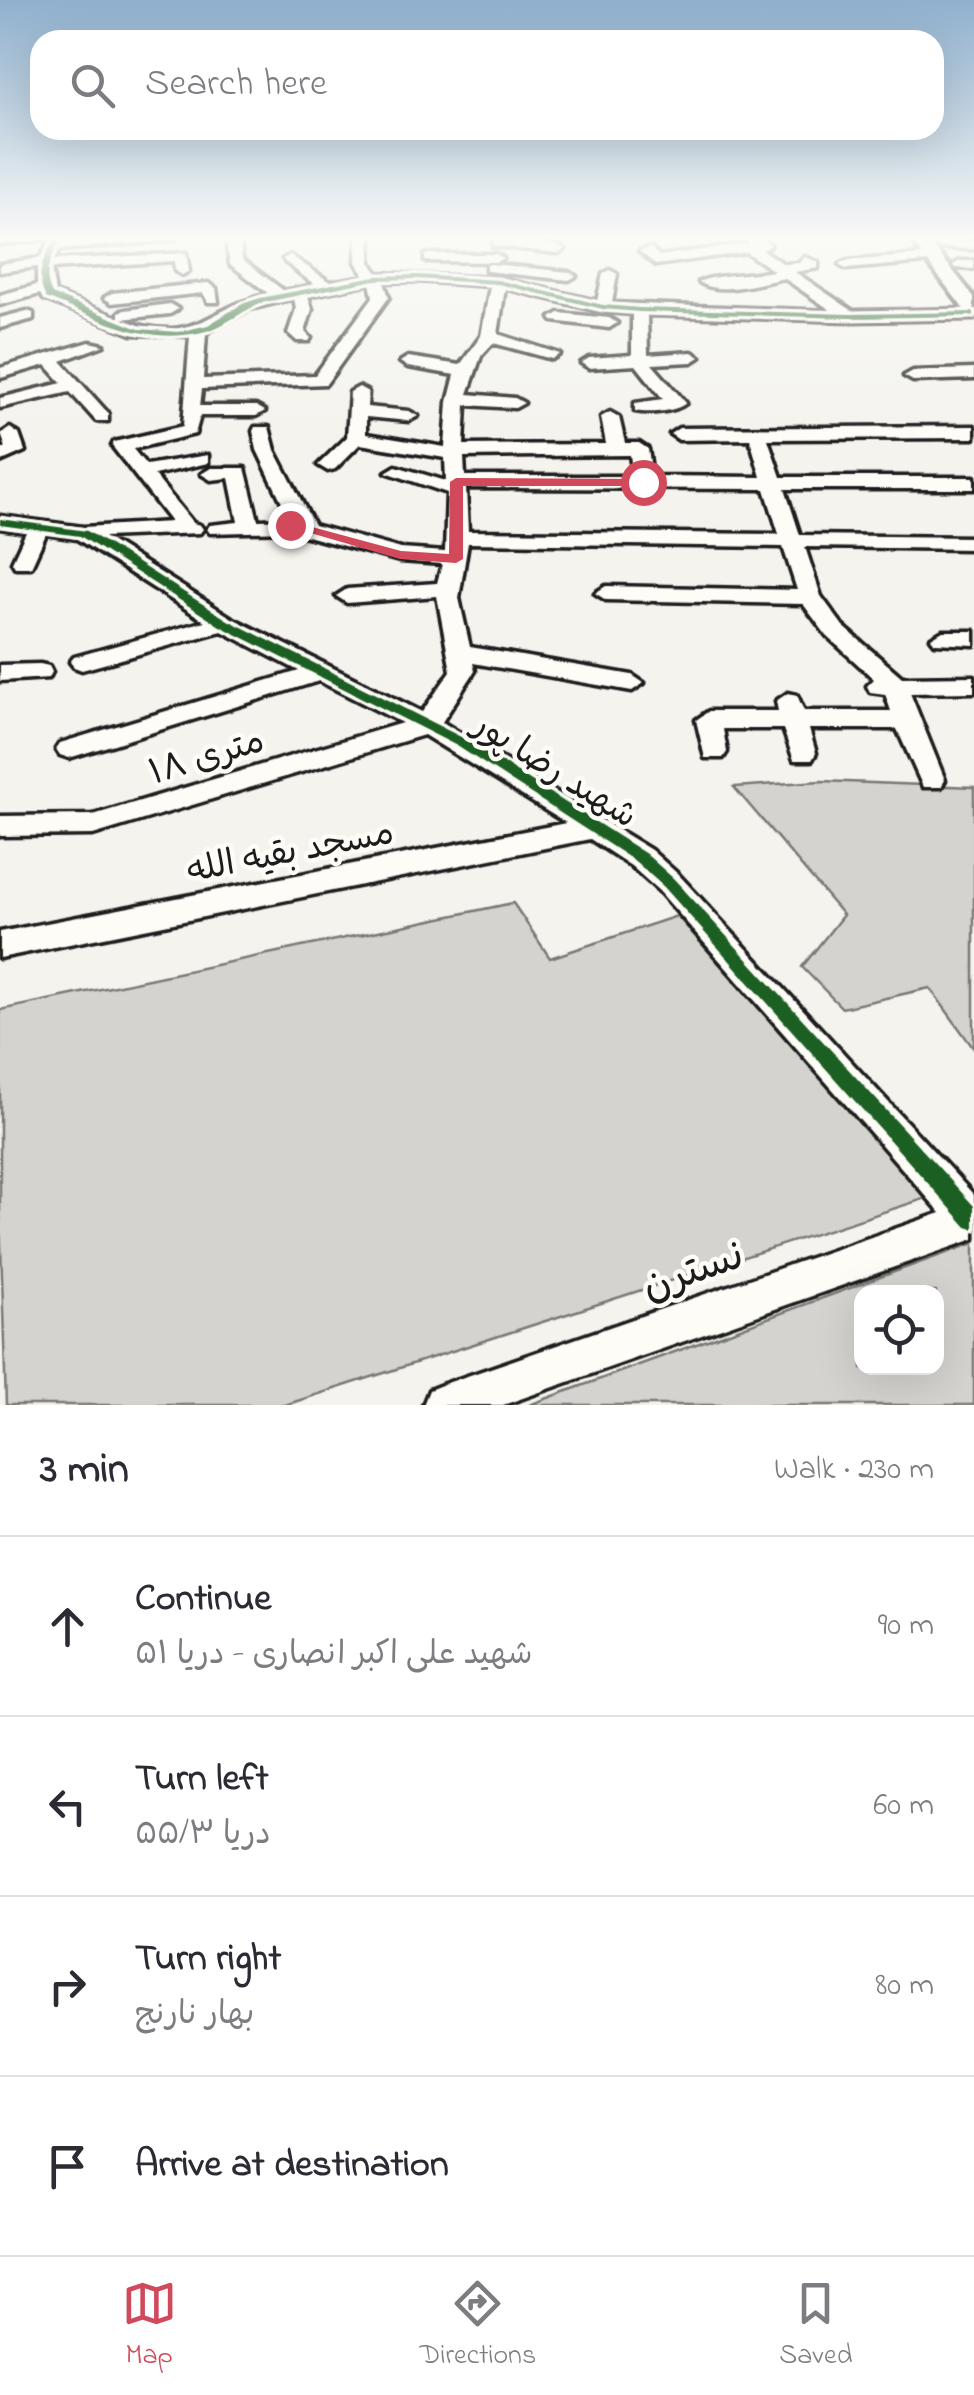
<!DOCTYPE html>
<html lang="en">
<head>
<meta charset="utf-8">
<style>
	:root { --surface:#fff; --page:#f2f2f3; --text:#2b2b33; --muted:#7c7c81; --line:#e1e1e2; --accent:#d1495b }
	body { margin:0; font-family:"Indie Flower","Playpen Sans Arabic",sans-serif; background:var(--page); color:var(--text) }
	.controls { position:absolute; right:30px; bottom:30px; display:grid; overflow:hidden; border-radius:20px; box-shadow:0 10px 40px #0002 }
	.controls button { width:90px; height:90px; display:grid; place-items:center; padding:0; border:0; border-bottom:2px solid var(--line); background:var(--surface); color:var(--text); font:50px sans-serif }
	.stop { position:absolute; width:30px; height:30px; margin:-22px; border:8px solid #d1495b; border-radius:50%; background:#fff }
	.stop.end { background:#d1495b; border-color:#fff; box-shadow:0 2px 10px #0008 }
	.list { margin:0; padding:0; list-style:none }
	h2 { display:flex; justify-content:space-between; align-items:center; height:130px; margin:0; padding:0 40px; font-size:42px }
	h2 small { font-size:32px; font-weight:400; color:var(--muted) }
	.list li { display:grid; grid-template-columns:65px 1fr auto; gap:30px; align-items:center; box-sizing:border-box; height:180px; padding:0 40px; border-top:2px solid var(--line) }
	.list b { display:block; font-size:38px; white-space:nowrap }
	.list p { margin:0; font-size:32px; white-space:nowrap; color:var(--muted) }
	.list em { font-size:32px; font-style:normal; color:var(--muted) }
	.icon { flex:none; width:55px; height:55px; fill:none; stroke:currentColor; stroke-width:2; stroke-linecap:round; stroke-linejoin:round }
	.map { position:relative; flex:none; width:974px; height:1405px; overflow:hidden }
	.search { position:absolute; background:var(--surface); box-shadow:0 10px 40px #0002; left:30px; right:30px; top:30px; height:110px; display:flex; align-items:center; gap:25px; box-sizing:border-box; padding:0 35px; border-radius:30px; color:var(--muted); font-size:38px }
	.sheet { height:850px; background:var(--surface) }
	nav { display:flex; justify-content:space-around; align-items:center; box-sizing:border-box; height:140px; border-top:2px solid var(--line); background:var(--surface); font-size:28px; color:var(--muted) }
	nav a { display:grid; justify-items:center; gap:5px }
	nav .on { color:var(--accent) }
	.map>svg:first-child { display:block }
	.green { fill:#d4d3cf; stroke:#787876; stroke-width:2.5; fill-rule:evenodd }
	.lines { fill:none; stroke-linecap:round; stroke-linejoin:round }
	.minor-casing { stroke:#1c1c1c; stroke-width:7 }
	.major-casing { stroke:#1c1c1c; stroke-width:8 }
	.minor { fill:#fdfcf7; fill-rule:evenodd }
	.major { fill:#fdfcf7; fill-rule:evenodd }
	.cycleway-casing { stroke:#fdfcf7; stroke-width:7 }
	.cycleway { fill:#1b5e20; fill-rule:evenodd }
	.route { fill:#d1495b }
	.labels { text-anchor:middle; stroke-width:9; stroke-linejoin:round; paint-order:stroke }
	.street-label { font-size:35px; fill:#1c1c1c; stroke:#fdfcf7 }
	.near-street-label { font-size:42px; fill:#1c1c1c; stroke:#fdfcf7 }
</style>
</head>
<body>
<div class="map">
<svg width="974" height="1405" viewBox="0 0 974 1405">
	<rect width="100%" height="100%" fill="#f4f3ee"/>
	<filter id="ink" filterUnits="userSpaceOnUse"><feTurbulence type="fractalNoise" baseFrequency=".01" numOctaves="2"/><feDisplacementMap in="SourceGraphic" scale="20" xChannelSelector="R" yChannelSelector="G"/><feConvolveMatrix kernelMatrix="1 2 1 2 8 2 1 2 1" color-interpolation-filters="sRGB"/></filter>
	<g filter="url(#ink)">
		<g class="green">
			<path d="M 821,781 L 974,787 L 974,1049 L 930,988 L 842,1008 L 802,967 L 843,915 L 734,787 Z"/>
			<path d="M 513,903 L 550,958 L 677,916 L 927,1198 L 285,1405 L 6,1405 L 0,1213 L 0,1010 Z"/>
			<path d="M 974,1243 L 974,1405 L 529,1405 ZM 936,1292 L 936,1368 L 862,1368 L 862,1292 Z"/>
		</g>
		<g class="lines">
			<defs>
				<g id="minor">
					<path d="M 0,236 L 60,236 L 63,241 L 180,236 L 173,240 L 59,250 L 54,260 L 186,253 L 189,271 L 182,275 L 175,271 L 174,261 L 51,269 L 55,293 L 119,318 L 119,312 L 125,310 L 170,304 L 178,309 L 170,314 L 121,319 C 196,348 206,307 269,294 L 230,264 L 225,236 L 239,236 L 242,259 L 284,291 L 315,285 L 285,262 L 283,259 L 290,255 L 330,282 L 365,276 L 356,262 L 357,236 L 371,236 L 370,262 L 378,273 L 498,278 L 597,301 L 603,274 L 610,270 L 617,274 L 612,303 L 832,311 L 784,278 C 760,283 720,296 699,282 C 709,275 757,274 774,271 L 746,252 L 656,265 L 639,251 L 651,248 L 659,256 L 750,243 L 744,236 L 758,236 L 771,245 L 762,250 L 784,264 L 799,263 L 805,257 L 818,262 L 818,268 L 795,272 L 853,311 L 974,309 L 974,319 L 850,321 L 647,315 L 648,355 L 692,352 L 700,357 L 692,362 L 652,364 L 686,403 C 675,412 649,414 635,411 L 635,403 L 663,399 L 636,365 L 589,368 L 581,363 L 589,358 L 632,355 L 632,314 L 603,312 L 505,288 L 498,334 L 560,354 L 552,359 L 493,343 L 481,356 L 468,394 L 515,398 L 524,403 L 515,408 L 466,405 L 464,445 L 606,444 L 601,417 L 610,412 L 619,417 L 625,443 L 639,443 L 648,449 L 652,476 L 761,477 L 750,439 L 679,440 L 670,434 L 679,428 L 974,426 L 974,438 L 768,439 L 781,477 L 974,477 L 974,489 L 785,489 L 800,535 L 974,537 L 974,549 L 805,547 L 821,596 L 843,626 L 902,677 L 974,676 L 974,692 L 910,693 L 945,780 L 941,787 L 923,787 L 897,729 L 809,729 L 816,753 L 812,760 L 794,760 L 783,729 L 723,729 L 727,752 L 723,758 L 705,758 L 696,720 L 709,711 L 778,711 L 776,701 L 788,693 L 797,695 L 804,711 L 891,711 L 885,694 L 870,692 L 867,686 L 874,679 L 827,636 L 803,604 L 606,600 L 595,593 L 606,586 L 797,590 L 783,547 L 468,543 L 459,598 L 470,647 L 632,675 L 644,683 L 632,691 L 473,663 L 475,671 L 442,722 L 651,850 L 679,875 L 974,1195 L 974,1239 L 503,1405 L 423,1405 L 429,1390 L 444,1384 L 941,1213 L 659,891 L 631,866 L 590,839 L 0,958 L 0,932 L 566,823 L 424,735 L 93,835 L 0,836 L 0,816 L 93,815 L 402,723 L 319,681 L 69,758 L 60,755 L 56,749 L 60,743 L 299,671 L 222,631 L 82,670 L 74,667 L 70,662 L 74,657 L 205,621 L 77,539 L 46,534 L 31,567 L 15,567 L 12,562 L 26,532 L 0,528 L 0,516 L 83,527 L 171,522 L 112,446 L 114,442 L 183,426 L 190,336 L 132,334 L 44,299 L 40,294 L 0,305 L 0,295 L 37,285 L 37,267 L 0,272 L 0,264 L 40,258 L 49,242 L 48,239 L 0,244 ZM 417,281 L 490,286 L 481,336 L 460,365 L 408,357 L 400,362 L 408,367 L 455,375 L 448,402 L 445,447 L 366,434 L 366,417 L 409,421 L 418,416 L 409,411 L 367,407 L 368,392 L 359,387 L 350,392 L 347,437 L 318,465 L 328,471 L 335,469 L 360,444 L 445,458 L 446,481 L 396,466 L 386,472 L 447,493 L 445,552 L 401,549 L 314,525 L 275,450 L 269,427 L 255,427 L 253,431 L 257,450 L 290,519 L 258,520 L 245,468 L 211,468 L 201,474 L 211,480 L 229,478 L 238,522 L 210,525 L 207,529 L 210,533 L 288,531 L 400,561 L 442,564 L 437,583 L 347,589 L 336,596 L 347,603 L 437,596 L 451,671 L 422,712 L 232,618 L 104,537 L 200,533 L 203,529 L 200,525 L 193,523 L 154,475 L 208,463 L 208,455 L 146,465 L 133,449 L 195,434 L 200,416 L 256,416 L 265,411 L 256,406 L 200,406 L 202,389 L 326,384 L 389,297 L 384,282 ZM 370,283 L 373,297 L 315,375 L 203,379 L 206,333 L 250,309 L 294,298 L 296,309 L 288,333 L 297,341 L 309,341 L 311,338 L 305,332 L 312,309 L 308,296 ZM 630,455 L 633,476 L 465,476 L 464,457 ZM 466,488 L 765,489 L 779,534 L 468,531 Z"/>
					<path d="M 498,239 L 558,245 L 565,249 L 558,253 L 493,246 L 493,240 Z"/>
					<path d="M 943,241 L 974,241 L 974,249 L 938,248 L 938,242 Z"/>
					<path d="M 430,254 L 496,254 L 503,258 L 496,262 L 425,261 L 425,255 Z"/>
					<path d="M 933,254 L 938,255 L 938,261 L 846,269 L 839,265 L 846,261 Z"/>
					<path d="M 960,261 L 974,261 L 974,269 L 955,268 L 953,265 Z"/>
					<path d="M 491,264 L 569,272 L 576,276 L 569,280 L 486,271 L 486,265 Z"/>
					<path d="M 208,283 L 216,288 L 218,302 L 208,302 L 203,293 L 112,303 L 104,298 L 112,293 Z"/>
					<path d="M 27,311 L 33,313 L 33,319 L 0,328 L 0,318 Z"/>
					<path d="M 559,313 L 609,318 L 617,323 L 609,328 L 553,321 L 551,318 Z"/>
					<path d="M 90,342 L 104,345 L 61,361 L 108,413 L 108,421 L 96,421 L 70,392 L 0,408 L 0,398 L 62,383 L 46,365 L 1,378 L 0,368 Z"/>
					<path d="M 974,369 L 974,379 L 913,381 L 904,376 L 913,371 Z"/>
					<path d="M 10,428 L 19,434 L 25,451 L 0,462 L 0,450 L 6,448 L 1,434 Z"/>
					<path d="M 943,631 L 974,631 L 974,645 L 935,643 L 931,638 Z"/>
					<path d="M 40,664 L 49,666 L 52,672 L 49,678 L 0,681 L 0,665 Z"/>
				</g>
				<path id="major" d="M 908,236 L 925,236 L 974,297 L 974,315 L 967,313 Z"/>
			</defs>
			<use href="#minor" class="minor-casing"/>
			<use href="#major" class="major-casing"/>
			<use href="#minor" class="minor"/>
			<use href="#major" class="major"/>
			<defs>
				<g id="cycleway">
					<path d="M 50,236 L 56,236 L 59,242 C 50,260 42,275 52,294 L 139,329 L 178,332 L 208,325 L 242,304 L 260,298 L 375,276 L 417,275 L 498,280 L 603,305 L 640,308 L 850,314 L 974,312 L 974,316 L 850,318 L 640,312 L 603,309 L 498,284 L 417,279 L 375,280 L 265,302 C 244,309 228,324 210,330 C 149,348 101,319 46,298 C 35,277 42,261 53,242 Z"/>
					<path d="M 0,519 L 87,531 L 228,620 L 467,740 L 646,854 L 674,879 L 974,1206 L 974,1229 L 967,1227 L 664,887 L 636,862 L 457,746 L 220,626 L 80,536 L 0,525 Z"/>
				</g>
			</defs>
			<use href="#cycleway" class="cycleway-casing"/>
			<use href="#cycleway" class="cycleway"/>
		</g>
	</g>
	<linearGradient id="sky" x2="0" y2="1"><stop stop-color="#8fb0ce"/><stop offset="0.55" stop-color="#fafaf7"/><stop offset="1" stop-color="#fafaf7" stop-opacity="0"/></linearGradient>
	<rect width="974" height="433" fill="url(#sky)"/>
	<path class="route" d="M 456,478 L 643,479 L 650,482 L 643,486 L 463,486 L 463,559 L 456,563 L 400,559 L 283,525 L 290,521 L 401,551 L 449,554 L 450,482 Z"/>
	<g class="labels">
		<g class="street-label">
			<text transform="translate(206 755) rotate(-17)" y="12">۱۸ متری</text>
			<text transform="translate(556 769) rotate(32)" y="12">شهید رضا پور</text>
			<text transform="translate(290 850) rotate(-11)" y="12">مسجد بقیه الله</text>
		</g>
		<g class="near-street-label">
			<text transform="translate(692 1268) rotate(-19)" y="15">نسترن</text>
		</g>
	</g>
</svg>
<div class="controls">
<button><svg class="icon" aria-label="locate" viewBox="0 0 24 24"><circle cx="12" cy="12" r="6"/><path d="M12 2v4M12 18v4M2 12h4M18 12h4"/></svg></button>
</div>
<div class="stop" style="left:643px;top:482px"></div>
<div class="stop end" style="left:290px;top:525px"></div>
<div class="search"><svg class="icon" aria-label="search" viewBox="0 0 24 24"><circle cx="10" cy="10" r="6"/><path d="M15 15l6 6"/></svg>Search here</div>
</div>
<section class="sheet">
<h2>3 min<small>Walk · 230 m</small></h2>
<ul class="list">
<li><svg class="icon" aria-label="ahead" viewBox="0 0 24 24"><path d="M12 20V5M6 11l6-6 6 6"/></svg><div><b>Continue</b><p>شهید علی اکبر انصاری - دریا ۵۱</p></div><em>90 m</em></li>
<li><svg class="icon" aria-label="left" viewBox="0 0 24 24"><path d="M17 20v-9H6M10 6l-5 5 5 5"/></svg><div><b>Turn left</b><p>دریا ۵۵/۳</p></div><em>60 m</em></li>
<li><svg class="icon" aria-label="right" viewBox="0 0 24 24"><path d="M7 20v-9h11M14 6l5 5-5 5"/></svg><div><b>Turn right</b><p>بهار نارنج</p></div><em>80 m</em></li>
<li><svg class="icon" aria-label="arrive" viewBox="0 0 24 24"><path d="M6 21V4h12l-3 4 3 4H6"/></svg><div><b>Arrive at destination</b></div></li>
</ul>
</section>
<nav>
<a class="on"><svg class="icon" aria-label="map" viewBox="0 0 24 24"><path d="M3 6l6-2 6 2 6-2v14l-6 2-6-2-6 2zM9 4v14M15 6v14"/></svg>Map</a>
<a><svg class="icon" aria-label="directions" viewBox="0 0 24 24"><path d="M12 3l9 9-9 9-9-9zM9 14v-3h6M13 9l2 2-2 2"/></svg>Directions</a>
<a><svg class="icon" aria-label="saved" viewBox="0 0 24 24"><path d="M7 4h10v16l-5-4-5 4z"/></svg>Saved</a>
</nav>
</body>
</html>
